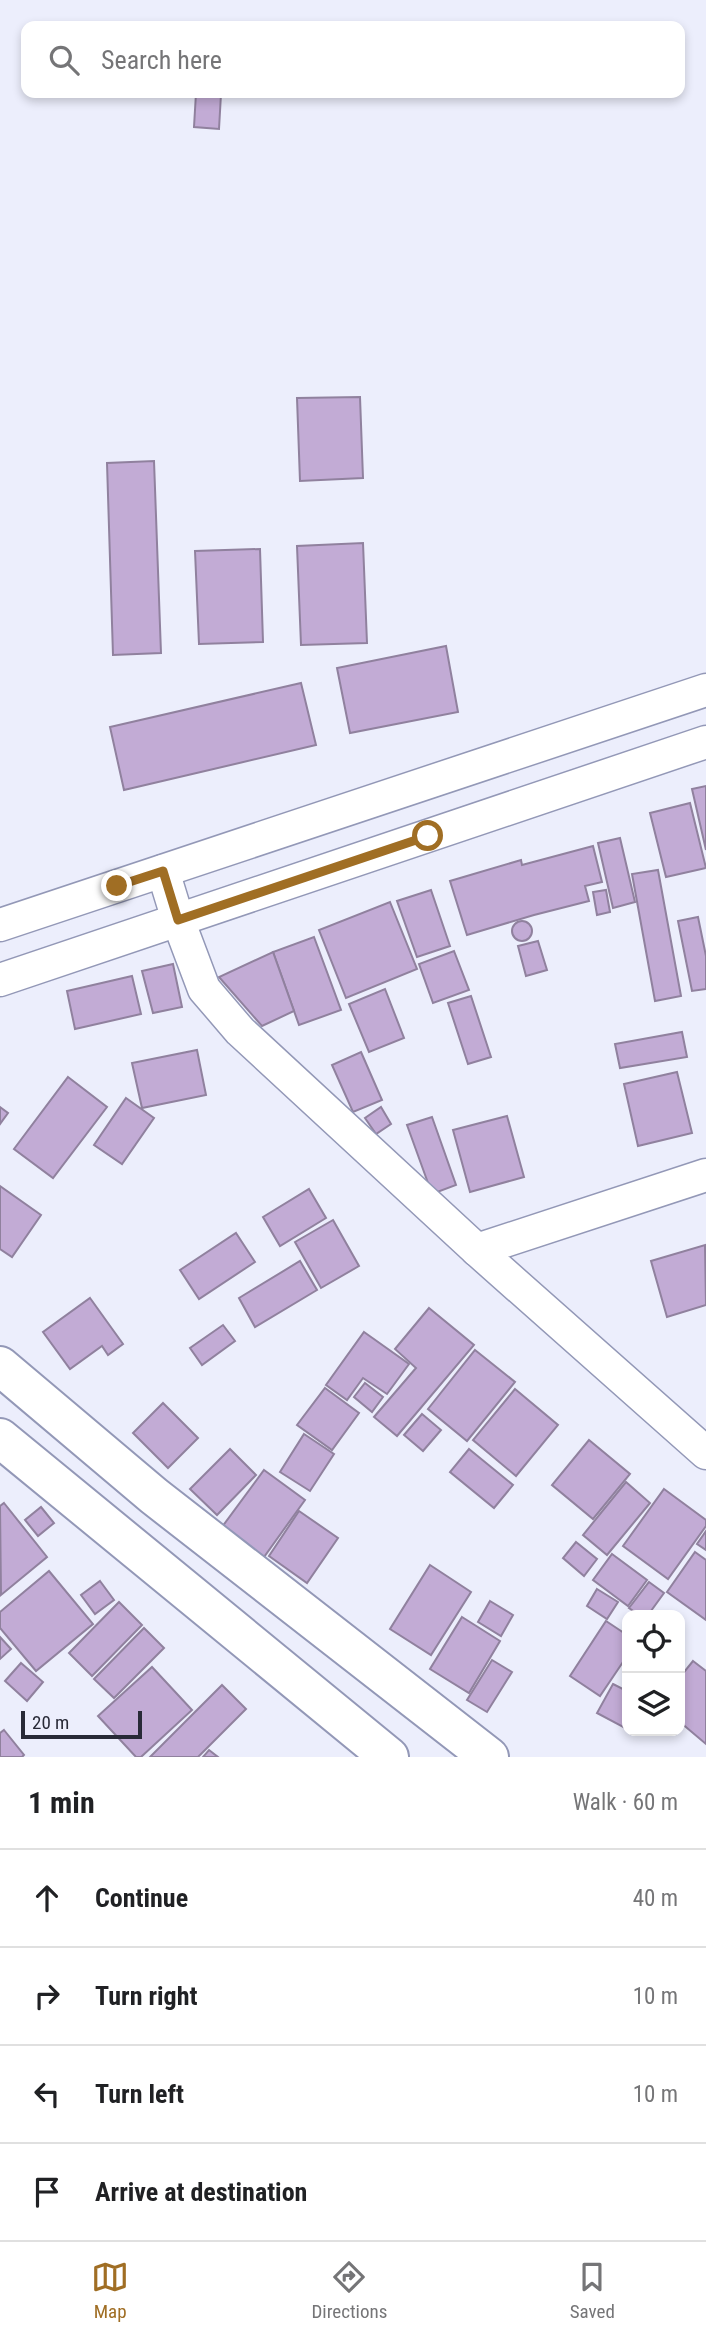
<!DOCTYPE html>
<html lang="en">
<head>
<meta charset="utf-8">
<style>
	:root { --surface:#fff; --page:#f2f2f2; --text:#202124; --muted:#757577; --line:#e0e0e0; --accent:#a06e24 }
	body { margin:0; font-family:"Roboto Condensed",sans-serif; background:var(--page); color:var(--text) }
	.controls { position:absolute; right:21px; bottom:21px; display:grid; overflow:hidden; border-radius:14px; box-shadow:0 4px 10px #0003 }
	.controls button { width:63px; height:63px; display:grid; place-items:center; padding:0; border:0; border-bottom:2px solid var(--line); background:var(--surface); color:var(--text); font:35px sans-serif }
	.scale { position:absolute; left:21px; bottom:18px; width:121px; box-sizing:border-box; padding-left:7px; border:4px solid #282a37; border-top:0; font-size:19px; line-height:24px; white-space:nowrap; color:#282a37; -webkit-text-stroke:5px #eceefc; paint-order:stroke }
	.stop { position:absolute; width:21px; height:21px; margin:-16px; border:5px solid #a06e24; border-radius:50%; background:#fff }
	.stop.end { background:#a06e24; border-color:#fff; box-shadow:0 2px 7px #0008 }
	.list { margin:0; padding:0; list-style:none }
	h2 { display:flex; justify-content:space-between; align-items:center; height:91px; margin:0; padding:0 28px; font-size:30px }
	h2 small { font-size:23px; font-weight:400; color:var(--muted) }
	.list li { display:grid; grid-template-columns:46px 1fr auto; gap:21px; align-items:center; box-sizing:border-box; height:98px; padding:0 28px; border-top:2px solid var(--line) }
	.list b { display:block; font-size:26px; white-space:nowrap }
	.list em { font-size:23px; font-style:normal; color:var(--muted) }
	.icon { flex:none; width:38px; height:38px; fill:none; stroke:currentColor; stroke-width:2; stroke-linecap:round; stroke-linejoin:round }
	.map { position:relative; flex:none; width:706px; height:1757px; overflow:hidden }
	.search { position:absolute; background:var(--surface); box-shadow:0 4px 10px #0003; left:21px; right:21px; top:21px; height:77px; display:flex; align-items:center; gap:18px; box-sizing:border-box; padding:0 24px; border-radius:14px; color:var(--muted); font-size:26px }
	.sheet { height:483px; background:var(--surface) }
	nav { display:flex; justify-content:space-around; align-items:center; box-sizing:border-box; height:98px; border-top:2px solid var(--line); background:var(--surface); font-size:19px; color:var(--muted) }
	nav a { display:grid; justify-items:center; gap:4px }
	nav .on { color:var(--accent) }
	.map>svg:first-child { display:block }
	.building { fill:#c2abd5; stroke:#90819e; stroke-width:2 }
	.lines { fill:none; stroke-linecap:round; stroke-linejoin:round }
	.street-casing { stroke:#9398b7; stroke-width:35 }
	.secondary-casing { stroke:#9398b7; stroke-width:42 }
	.street { stroke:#fff; stroke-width:32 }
	.secondary { stroke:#fff; stroke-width:38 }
	.route { stroke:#a06e24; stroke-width:9 }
</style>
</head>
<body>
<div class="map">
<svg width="706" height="1757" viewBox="0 0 706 1757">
	<rect width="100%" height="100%" fill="#eceefc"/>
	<g class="building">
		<path d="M 196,93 L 221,94 L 219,129 L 194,127 Z"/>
		<path d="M 360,397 L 363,478 L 300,481 L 297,398 Z"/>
		<path d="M 154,461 L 161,653 L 113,655 L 107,463 Z"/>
		<path d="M 363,543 L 367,643 L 301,645 L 297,546 Z"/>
		<path d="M 260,549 L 263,642 L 199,644 L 195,551 Z"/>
		<path d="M 446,646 L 458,712 L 350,733 L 337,668 Z"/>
		<path d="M 301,683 L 316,745 L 124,790 L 110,727 Z"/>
		<path d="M 706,786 L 706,850 L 692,789 Z"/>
		<path d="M 690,803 L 706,868 L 666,877 L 650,813 Z"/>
		<path d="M 620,838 L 635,902 L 613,908 L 598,843 Z"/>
		<path d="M 593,846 L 602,882 L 585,886 L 589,901 L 534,915 L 467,935 L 450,881 L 521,860 L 522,865 Z"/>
		<path d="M 658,870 L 681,996 L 655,1001 L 632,874 Z"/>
		<path d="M 431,890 L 450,946 L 417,957 L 397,901 Z"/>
		<path d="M 606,890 L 610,912 L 597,915 L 593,892 Z"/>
		<path d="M 390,902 L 417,969 L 346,998 L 319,930 Z"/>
		<path d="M 698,917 L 706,956 L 706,989 L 692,991 L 678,921 Z"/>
		<circle cx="522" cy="931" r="10"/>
		<path d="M 314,937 L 341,1010 L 299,1025 L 273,952 Z"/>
		<path d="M 538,941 L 547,970 L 526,976 L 518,946 Z"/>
		<path d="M 454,951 L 469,990 L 433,1003 L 419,964 Z"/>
		<path d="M 273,952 L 294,1011 L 262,1026 L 219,977 Z"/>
		<path d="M 173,964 L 182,1007 L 153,1013 L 142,971 Z"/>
		<path d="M 132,976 L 141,1014 L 75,1029 L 67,991 Z"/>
		<path d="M 385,989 L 404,1038 L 369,1052 L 349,1004 Z"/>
		<path d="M 471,996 L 491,1057 L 468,1064 L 448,1003 Z"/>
		<path d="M 682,1032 L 687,1057 L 620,1068 L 615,1044 Z"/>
		<path d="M 197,1050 L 206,1095 L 142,1108 L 132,1063 Z"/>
		<path d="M 361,1052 L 382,1100 L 353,1112 L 332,1065 Z"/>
		<path d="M 677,1072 L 692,1133 L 638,1146 L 624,1084 Z"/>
		<path d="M 68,1077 L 107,1107 L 53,1178 L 14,1149 Z"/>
		<path d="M 126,1098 L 154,1118 L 122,1164 L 94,1145 Z"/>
		<path d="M 0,1107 L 8,1113 L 0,1124 Z"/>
		<path d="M 381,1107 L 391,1124 L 376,1134 L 365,1118 Z"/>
		<path d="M 507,1116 L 524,1177 L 470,1192 L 453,1130 Z"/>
		<path d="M 432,1117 L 456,1185 L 432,1194 L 407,1125 Z"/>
		<path d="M 0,1186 L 41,1215 L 12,1257 L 0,1249 Z"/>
		<path d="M 309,1189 L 326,1218 L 280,1246 L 263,1217 Z"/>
		<path d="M 333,1220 L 359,1266 L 321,1288 L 295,1242 Z"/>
		<path d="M 236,1233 L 255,1262 L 199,1299 L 180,1270 Z"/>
		<path d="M 705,1245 L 706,1305 L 667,1317 L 651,1261 Z"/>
		<path d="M 300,1261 L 317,1290 L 255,1327 L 239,1298 Z"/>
		<path d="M 90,1298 L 123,1344 L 108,1355 L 102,1346 L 70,1369 L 43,1332 Z"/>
		<path d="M 429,1308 L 474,1345 L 397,1436 L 374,1417 L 416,1368 L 395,1349 Z"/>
		<path d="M 223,1325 L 235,1341 L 202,1365 L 190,1348 Z"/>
		<path d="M 364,1332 L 409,1364 L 387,1394 L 363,1378 L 347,1400 L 326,1385 Z"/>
		<path d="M 475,1350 L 515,1382 L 467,1441 L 428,1409 Z"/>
		<path d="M 365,1383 L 383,1397 L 372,1412 L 354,1397 Z"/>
		<path d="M 325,1388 L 359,1413 L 332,1450 L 297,1425 Z"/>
		<path d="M 515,1389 L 558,1425 L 516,1476 L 473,1440 Z"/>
		<path d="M 163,1403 L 198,1438 L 168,1468 L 133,1433 Z"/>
		<path d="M 422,1414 L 441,1430 L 423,1451 L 404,1435 Z"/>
		<path d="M 304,1434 L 334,1454 L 310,1491 L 280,1472 Z"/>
		<path d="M 589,1440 L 630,1474 L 593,1519 L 552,1485 Z"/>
		<path d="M 230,1449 L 256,1475 L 217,1515 L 190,1489 Z"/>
		<path d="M 469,1449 L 513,1485 L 494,1508 L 450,1472 Z"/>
		<path d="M 264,1470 L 305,1500 L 264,1557 L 222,1527 Z"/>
		<path d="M 626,1482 L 650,1503 L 607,1555 L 583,1535 Z"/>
		<path d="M 664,1489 L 706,1520 L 706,1526 L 668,1579 L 623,1546 Z"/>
		<path d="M 4,1503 L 47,1557 L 1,1595 L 0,1506 Z"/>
		<path d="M 41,1507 L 54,1523 L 38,1536 L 25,1520 Z"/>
		<path d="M 299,1511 L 338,1538 L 307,1583 L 269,1556 Z"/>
		<path d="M 706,1531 L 706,1550 L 697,1544 Z"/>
		<path d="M 576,1542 L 597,1559 L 584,1576 L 563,1558 Z"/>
		<path d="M 695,1552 L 706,1560 L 706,1620 L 667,1592 Z"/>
		<path d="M 612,1554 L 647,1580 L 628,1606 L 593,1580 Z"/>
		<path d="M 430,1565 L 471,1592 L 431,1655 L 390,1629 Z"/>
		<path d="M 49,1571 L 93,1624 L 36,1671 L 0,1628 L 0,1612 Z"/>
		<path d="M 100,1581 L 114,1600 L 95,1614 L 81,1595 Z"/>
		<path d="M 649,1582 L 664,1593 L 648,1615 L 639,1615 L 629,1608 Z"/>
		<path d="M 597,1589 L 618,1602 L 607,1619 L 587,1606 Z"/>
		<path d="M 490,1601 L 513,1615 L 501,1636 L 478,1622 Z"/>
		<path d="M 119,1602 L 142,1625 L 92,1676 L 69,1653 Z"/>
		<path d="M 462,1617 L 500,1641 L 469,1693 L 430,1669 Z"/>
		<path d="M 606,1621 L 627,1635 L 627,1656 L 600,1696 L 570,1676 Z"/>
		<path d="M 144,1628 L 164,1648 L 114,1698 L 94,1679 Z"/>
		<path d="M 0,1637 L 11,1649 L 0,1659 Z"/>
		<path d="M 492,1660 L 512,1672 L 487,1712 L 467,1700 Z"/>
		<path d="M 693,1661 L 706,1671 L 706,1744 L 680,1722 L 680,1677 Z"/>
		<path d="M 21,1663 L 43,1682 L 27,1701 L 5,1681 Z"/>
		<path d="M 152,1667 L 192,1710 L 141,1757 L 136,1757 L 98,1716 Z"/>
		<path d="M 613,1684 L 627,1691 L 627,1724 L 625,1728 L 597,1713 Z"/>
		<path d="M 222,1685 L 246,1709 L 198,1757 L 150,1757 Z"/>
		<path d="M 4,1730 L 24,1755 L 22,1757 L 0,1757 L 0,1733 Z"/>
		<path d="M 209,1750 L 218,1757 L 203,1757 Z"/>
	</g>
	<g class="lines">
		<defs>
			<g id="street">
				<path d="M 163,871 L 178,920 L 204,989 L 240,1031 L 477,1250 L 706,1453"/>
				<path d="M 0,925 L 706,690"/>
				<path d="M 0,980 L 706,742"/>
				<path d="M 477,1250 L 706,1175"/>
			</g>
			<g id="secondary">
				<path d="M 0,1366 L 154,1496 L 489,1757"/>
				<path d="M 0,1438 L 389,1757"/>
			</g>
		</defs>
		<use href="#street" class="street-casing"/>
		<use href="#secondary" class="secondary-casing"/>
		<use href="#street" class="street"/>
		<use href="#secondary" class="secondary"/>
	</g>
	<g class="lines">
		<path class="route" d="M 117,886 L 163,871 L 178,920 L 428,836"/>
	</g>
</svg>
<div class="controls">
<button><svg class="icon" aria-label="locate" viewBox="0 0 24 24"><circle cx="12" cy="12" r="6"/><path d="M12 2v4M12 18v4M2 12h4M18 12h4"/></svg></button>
<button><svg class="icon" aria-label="layers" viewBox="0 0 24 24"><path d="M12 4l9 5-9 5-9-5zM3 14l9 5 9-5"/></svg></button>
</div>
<div class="scale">20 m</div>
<div class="stop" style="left:428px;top:836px"></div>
<div class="stop end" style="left:117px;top:886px"></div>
<div class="search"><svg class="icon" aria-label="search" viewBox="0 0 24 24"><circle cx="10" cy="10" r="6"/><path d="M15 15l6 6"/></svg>Search here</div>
</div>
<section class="sheet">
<h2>1 min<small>Walk · 60 m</small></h2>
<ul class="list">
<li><svg class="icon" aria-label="ahead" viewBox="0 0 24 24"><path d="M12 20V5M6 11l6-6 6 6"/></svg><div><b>Continue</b></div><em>40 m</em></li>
<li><svg class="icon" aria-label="right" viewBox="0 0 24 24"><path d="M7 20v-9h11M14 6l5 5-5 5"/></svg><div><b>Turn right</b></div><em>10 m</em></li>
<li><svg class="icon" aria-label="left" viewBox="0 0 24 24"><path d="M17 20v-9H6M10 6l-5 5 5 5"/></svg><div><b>Turn left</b></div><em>10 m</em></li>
<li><svg class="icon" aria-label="arrive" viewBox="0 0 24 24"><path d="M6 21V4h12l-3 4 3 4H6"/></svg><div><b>Arrive at destination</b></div></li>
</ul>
</section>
<nav>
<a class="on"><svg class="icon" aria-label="map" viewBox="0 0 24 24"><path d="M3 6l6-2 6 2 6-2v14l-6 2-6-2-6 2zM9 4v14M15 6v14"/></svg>Map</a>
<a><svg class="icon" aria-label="directions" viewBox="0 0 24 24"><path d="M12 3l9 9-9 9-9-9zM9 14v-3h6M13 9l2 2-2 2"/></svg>Directions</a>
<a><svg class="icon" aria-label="saved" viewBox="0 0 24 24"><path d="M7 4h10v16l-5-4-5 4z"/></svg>Saved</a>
</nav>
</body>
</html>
